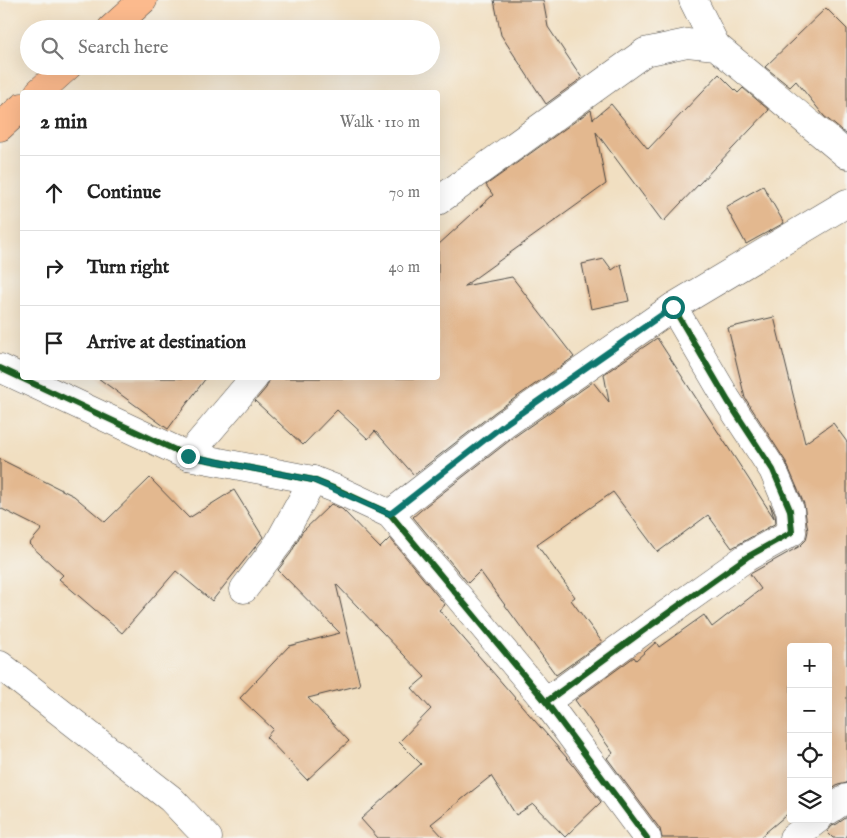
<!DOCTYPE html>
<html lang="en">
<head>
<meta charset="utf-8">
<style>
	:root { --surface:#fff; --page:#f6f6f6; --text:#222; --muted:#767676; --line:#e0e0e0 }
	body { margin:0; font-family:"IM FELL English",serif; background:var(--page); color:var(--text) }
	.controls { position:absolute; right:15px; bottom:15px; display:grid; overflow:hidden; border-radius:5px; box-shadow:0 5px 20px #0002 }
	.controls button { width:45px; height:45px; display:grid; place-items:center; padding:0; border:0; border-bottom:1px solid var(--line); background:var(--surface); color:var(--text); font:25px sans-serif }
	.stop { position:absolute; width:15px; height:15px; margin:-11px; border:4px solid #0f766e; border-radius:50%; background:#fff }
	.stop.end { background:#0f766e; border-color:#fff; box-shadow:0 1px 5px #0008 }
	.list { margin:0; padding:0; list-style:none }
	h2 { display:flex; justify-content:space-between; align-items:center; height:65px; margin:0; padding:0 20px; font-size:21px }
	h2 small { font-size:16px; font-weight:400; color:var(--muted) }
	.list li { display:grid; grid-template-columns:32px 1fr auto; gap:15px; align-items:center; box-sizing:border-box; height:75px; padding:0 20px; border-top:1px solid var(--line) }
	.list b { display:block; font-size:19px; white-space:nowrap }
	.list em { font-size:16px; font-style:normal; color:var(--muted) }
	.icon { flex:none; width:28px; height:28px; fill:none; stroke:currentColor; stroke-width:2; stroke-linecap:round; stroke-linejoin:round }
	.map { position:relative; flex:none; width:847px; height:838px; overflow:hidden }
	.search { position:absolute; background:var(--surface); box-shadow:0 5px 20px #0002; left:20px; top:20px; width:420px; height:55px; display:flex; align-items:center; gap:12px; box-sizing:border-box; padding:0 18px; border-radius:28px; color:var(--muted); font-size:19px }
	.panel { position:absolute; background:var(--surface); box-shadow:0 5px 20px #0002; left:20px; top:90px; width:420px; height:290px; border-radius:5px }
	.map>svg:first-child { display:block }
	.building { fill:#e3b88f }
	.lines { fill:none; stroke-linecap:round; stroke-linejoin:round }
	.minor-casing { stroke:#494642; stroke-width:29 }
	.major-casing { stroke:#494642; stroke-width:29 }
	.minor { stroke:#fff; stroke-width:28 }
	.major { stroke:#fcba8d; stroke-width:28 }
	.cycleway-casing { stroke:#f6f6f2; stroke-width:9 }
	.cycleway { stroke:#1b5e20; stroke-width:6 }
	.route { stroke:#0f766e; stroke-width:6 }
</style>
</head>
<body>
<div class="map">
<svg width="847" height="838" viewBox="0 0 847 838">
	<rect width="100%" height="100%" fill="#f6f6f2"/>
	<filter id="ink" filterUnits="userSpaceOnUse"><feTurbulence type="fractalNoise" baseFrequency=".02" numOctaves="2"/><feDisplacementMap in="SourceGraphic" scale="10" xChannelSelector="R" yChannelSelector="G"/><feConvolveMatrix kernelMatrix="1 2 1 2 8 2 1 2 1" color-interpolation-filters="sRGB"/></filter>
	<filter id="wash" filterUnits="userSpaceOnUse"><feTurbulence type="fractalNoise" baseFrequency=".0096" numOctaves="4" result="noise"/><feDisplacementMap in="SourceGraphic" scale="20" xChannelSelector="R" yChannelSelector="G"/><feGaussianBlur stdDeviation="1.12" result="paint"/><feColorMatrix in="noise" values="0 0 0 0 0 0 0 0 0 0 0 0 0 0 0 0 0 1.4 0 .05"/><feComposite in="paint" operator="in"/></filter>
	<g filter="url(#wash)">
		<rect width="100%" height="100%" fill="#f1dfc1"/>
		<g id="blocks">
			<g class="building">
				<path d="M 494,0 L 543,0 L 548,27 L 582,78 L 546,104 L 501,35 Z"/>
				<path d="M 826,8 L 847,29 L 847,135 L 824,116 L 796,81 L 790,87 L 765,67 Z"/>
				<path d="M 719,74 L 738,93 L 743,88 L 769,110 L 663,222 L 596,132 L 606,184 L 464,286 L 512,277 L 574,357 L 495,412 L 414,475 L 375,431 L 368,439 L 337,410 L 303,445 L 255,401 L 266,388 L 269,381 L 269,378 L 438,378 L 438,245 L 493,195 L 486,185 L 591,110 L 593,119 L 611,104 L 648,149 Z"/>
				<path d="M 763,186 L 784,223 L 746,244 L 726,207 Z"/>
				<path d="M 604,259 L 612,270 L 621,264 L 629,301 L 591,309 L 582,264 Z"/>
				<path d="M 774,317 L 805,443 L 833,423 L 847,442 L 847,783 L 838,785 L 828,792 L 828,647 L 791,647 L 791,811 L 759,838 L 662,838 L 660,829 L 607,758 L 613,753 L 575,700 L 634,657 L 636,660 L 656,642 L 659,647 L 704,615 L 712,627 L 761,589 L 750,574 L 800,546 L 806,540 L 808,531 L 804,504 L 786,462 L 745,398 L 728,328 Z"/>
				<path d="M 657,338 L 774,518 L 770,504 L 775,514 L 776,523 L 732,548 L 708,515 L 658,552 L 613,492 L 537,545 L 575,597 L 571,600 L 602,642 L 556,675 L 480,571 L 468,583 L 413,517 L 427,505 L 514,437 L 593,382 L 609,402 L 604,374 Z"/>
				<path d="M 98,378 L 206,378 L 168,429 Z"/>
				<path d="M 0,459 L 74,496 L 105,522 L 150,478 L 189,518 L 234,490 L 263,537 L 212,601 L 176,571 L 122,633 L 59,579 L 63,575 L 29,544 L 42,529 L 0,508 Z"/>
				<path d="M 331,504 L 342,509 L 380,548 L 390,538 L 445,605 L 439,610 L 573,765 L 601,802 L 565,837 L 533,804 L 516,815 L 491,776 L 431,824 L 444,838 L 378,838 L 361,819 L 421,764 L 399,742 L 431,709 L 412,688 L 425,677 L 336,584 L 360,685 L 308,698 L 349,741 L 307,780 L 266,737 L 273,729 L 240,698 L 289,646 L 340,633 L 278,570 L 291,553 L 302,532 Z"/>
				<path d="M 847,817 L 847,838 L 833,838 L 827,832 L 832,826 L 837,824 Z"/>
			</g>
		</g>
	</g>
	<g filter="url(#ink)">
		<use href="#blocks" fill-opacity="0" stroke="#494642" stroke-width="1"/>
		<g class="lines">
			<defs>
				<g id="minor">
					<path d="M 693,0 L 716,46"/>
					<path d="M 438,201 L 645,52 L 687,43 L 716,46 L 847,155"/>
					<path d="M 0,368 L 188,456 L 313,480 L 336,489 L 390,514 L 546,702 L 647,838"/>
					<path d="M 188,456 L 254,378"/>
					<path d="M 390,514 L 505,424 L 673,307 L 847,203"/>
					<path d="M 244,589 L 278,544 L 313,480"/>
					<path d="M 0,665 L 171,799 L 208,838"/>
					<path d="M 546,702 L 647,628 L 747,557 L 792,532 L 790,510 L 773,470 L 728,401 L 673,307"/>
					<path d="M 828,811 L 847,798"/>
					<path d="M 793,838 L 818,819"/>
				</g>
				<g id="major">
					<path d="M 111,29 L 143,0"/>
					<path d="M 39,92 L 68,66"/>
					<path d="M 0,127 L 22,107"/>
				</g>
			</defs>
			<use href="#minor" class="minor-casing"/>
			<use href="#major" class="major-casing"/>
			<use href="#minor" class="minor"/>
			<use href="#major" class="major"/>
			<defs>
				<g id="cycleway">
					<path d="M 0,368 L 188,456 L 313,480 L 336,489 L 390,514 L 546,702 L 647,838"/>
					<path d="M 546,702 L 647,628 L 747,557 L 792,532 L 790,510 L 773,470 L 728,401 L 673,307"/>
				</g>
			</defs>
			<use href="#cycleway" class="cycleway-casing"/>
			<use href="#cycleway" class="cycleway"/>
		</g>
	</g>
	<g class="lines" filter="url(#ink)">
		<path class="route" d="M 188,456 L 313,480 L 390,514 L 505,424 L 673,307"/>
	</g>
</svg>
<div class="controls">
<button>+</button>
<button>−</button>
<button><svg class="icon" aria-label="locate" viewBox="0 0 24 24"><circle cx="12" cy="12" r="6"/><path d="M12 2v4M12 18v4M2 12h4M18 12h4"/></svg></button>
<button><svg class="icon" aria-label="layers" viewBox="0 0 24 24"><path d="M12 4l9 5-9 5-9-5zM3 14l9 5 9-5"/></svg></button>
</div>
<div class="stop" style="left:673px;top:307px"></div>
<div class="stop end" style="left:188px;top:456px"></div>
<div class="search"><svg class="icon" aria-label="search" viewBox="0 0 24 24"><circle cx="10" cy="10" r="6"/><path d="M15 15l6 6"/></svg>Search here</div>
<section class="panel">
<h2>2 min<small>Walk · 110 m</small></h2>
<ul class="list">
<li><svg class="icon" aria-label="ahead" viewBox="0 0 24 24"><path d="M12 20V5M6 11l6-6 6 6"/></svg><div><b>Continue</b></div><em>70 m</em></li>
<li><svg class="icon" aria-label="right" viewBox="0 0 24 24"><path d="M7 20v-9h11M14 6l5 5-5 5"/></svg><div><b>Turn right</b></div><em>40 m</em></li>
<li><svg class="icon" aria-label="arrive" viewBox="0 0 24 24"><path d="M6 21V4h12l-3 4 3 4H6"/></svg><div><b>Arrive at destination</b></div></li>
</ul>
</section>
</div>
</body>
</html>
